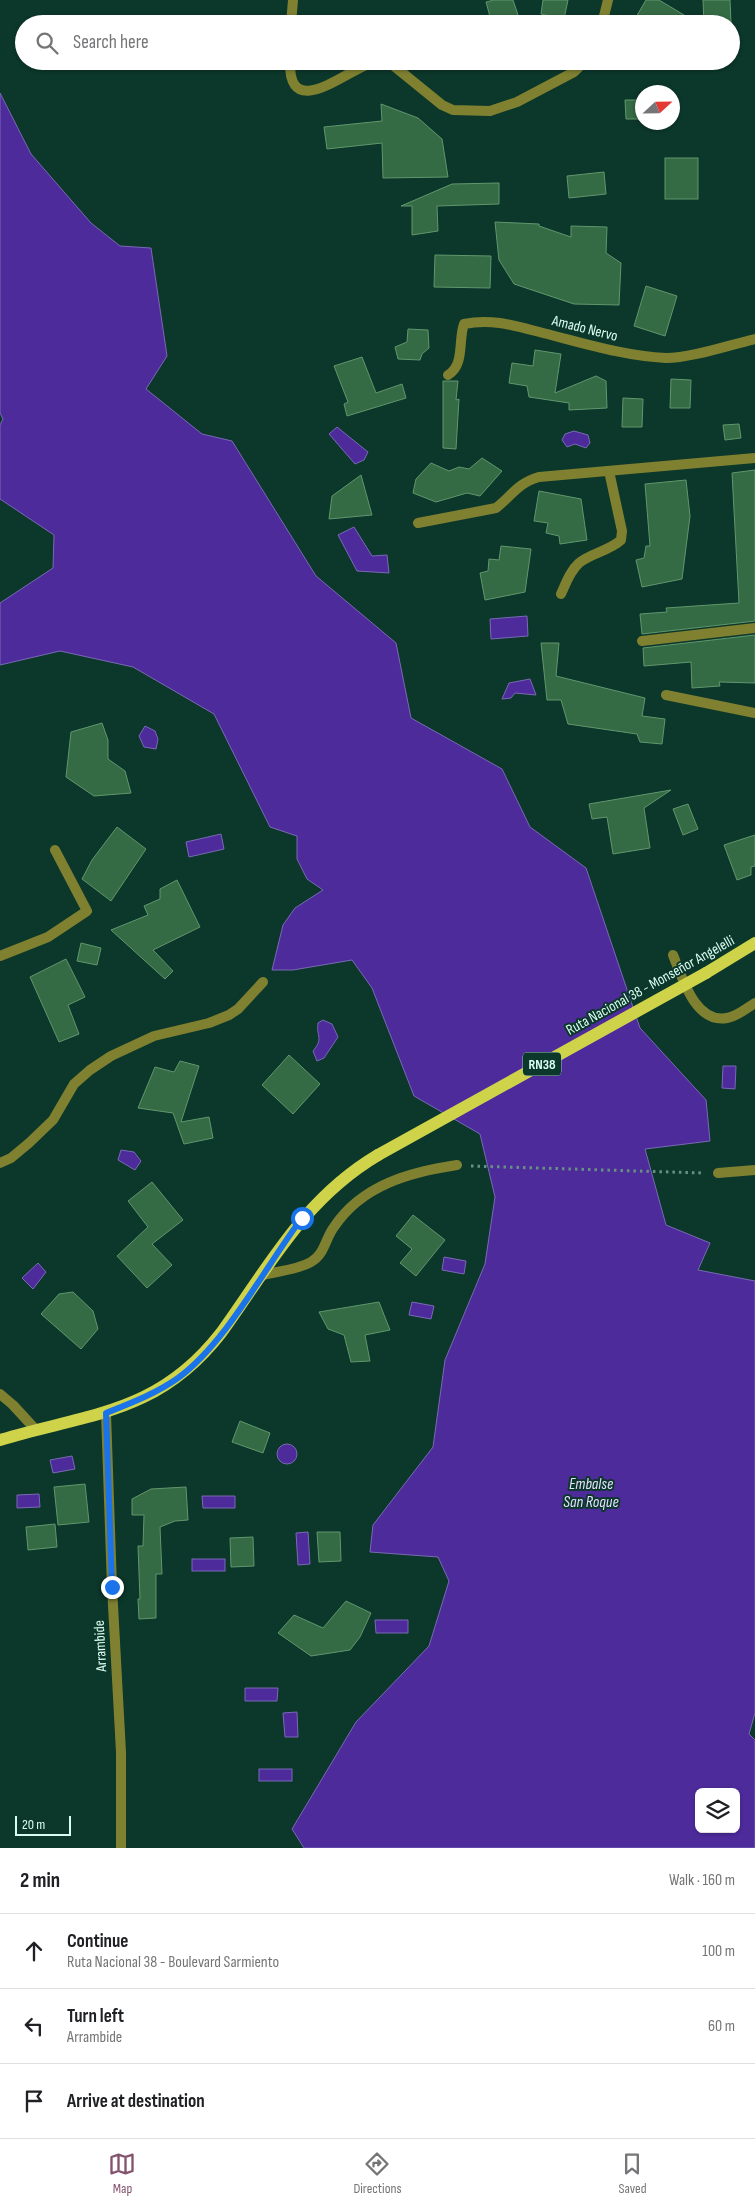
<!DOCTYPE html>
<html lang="en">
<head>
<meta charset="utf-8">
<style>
	:root { --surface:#fff; --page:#f2f2f2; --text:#202124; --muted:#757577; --line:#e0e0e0; --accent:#83526c }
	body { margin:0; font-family:"Sofia Sans Condensed",sans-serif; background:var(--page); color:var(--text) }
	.controls { position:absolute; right:15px; bottom:15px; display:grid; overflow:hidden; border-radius:8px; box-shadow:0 1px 4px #0004 }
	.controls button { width:45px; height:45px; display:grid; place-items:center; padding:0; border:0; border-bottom:1px solid var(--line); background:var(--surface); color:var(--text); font:25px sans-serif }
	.compass { position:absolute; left:635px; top:85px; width:45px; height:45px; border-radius:50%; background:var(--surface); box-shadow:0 1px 4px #0004; rotate:68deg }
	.scale { position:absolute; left:15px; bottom:12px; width:56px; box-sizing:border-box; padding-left:5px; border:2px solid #d9fef0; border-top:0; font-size:14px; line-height:18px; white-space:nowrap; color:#d9fef0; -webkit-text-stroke:4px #0c372b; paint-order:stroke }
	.stop { position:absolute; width:15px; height:15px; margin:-11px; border:4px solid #1a73e8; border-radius:50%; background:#fff }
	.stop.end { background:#1a73e8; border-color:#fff; box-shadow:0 1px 5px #0008 }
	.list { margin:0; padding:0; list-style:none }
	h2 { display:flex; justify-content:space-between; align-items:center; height:65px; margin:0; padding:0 20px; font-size:21px }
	h2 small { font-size:16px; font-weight:400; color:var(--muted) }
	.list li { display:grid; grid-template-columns:32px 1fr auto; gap:15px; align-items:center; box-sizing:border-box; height:75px; padding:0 20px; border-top:1px solid var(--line) }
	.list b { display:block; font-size:19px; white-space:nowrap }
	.list p { margin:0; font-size:16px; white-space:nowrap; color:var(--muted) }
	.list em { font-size:16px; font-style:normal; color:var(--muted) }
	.icon { flex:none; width:28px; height:28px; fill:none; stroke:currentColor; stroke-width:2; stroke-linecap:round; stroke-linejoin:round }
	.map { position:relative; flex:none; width:755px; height:1848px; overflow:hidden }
	.search { position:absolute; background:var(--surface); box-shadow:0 1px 4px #0004; left:15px; right:15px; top:15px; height:55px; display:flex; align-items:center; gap:12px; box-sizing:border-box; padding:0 18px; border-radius:28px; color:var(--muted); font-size:19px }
	.sheet { height:290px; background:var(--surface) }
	nav { display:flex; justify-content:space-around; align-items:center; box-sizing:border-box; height:70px; border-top:1px solid var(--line); background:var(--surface); font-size:14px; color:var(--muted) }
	nav a { display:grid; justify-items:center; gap:2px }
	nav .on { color:var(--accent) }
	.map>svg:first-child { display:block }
	.water { fill:#4e2b9b; stroke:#786ab4; fill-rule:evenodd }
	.building { fill:#356b44; stroke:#60976d }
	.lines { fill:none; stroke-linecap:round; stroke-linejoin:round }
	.path { stroke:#689184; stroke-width:3; stroke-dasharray:2.5 4; stroke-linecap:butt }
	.lane { stroke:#7f8131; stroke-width:10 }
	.street { stroke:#7f8131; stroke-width:10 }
	.primary { stroke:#cfd349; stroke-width:12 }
	.primary-bridge { stroke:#cfd349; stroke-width:12 }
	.route { stroke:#1a73e8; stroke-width:6 }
	.labels { text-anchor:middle; stroke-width:4; stroke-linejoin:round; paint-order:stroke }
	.shield { fill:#0c372b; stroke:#9cc2b5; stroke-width:1 }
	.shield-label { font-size:14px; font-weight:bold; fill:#d9fef0 }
	.street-label { font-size:15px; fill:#d9fef0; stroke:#0c372b }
	.water-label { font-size:16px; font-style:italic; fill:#e4e0fe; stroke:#0c372b }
</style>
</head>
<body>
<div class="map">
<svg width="755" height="1848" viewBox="0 0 755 1848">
	<rect width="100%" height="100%" fill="#0c372b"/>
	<g class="water">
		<path d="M 0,93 L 31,154 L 91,223 L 120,246 L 151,248 L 167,356 L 146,389 L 202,434 L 232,441 L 316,576 L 396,643 L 411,718 L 502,769 L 530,827 L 586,868 L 640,1028 L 706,1100 L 710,1141 L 645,1149 L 666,1225 L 710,1243 L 698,1270 L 755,1281 L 755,1713 L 749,1734 L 755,1740 L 755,1848 L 304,1848 L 292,1829 L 356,1722 L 429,1646 L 449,1581 L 438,1557 L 370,1552 L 373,1525 L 433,1447 L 445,1360 L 485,1264 L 495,1197 L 480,1134 L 414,1096 L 372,988 L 352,960 L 293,970 L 272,970 L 283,925 L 295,908 L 323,890 L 307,879 L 297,859 L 297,836 L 270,827 L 214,714 L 133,667 L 60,651 L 0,665 L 0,603 L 53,568 L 54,535 L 0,499 L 0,425 L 3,419 L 0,413 ZM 699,1792 L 736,1792 L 736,1829 L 699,1829 Z"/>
		<path d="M 337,427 L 368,452 L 364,460 L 355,464 L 329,434 Z"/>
		<path d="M 574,431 L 588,435 L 590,443 L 586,448 L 575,444 L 567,447 L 562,440 L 565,434 Z"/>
		<path d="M 354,527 L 372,556 L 387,555 L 389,573 L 357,571 L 338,535 Z"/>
		<path d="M 527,616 L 528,636 L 491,639 L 490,619 Z"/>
		<path d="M 530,679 L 536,695 L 515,693 L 511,698 L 502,699 L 509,683 Z"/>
		<path d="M 145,726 L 155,731 L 158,739 L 156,749 L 144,747 L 139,736 Z"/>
		<path d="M 221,834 L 224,849 L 189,857 L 186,842 Z"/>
		<path d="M 323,1020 L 332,1024 L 338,1037 L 324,1058 L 317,1061 L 313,1051 C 324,1038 316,1037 318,1023 Z"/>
		<path d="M 723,1066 L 736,1066 L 735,1089 L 722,1088 Z"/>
		<path d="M 121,1150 L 134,1152 L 141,1161 L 135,1170 L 118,1160 Z"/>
		<path d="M 444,1257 L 466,1261 L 464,1274 L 442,1270 Z"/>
		<path d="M 38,1263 L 46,1272 L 33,1289 L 22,1278 Z"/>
		<path d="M 412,1302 L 434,1306 L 431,1319 L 409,1315 Z"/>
		<circle cx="287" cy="1454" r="10"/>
		<path d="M 72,1456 L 75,1469 L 53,1473 L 50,1460 Z"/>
		<path d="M 39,1494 L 40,1507 L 17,1508 L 17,1495 Z"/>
		<path d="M 202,1496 L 235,1496 L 235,1508 L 203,1508 Z"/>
		<path d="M 308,1532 L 310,1564 L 298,1565 L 296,1533 Z"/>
		<rect x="192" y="1559" width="33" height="12"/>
		<path d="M 375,1620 L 408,1620 L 408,1633 L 376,1633 Z"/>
		<path d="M 245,1688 L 278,1688 L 277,1701 L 245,1701 Z"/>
		<path d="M 297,1712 L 298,1737 L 285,1737 L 283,1713 Z"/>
		<rect x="259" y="1769" width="33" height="12"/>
	</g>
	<g class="building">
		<path d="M 494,0 L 513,0 L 521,24 L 492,24 L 486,2 Z"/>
		<path d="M 543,0 L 568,0 L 564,19 L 541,14 Z"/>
		<path d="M 646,0 L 659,0 L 699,24 L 632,24 Z"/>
		<path d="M 703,0 L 730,0 L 731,23 L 704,24 Z"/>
		<path d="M 625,100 L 642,100 L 642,119 L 626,119 Z"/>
		<path d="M 381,104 L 418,118 L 442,139 L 448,177 L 383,178 L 382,143 L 327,149 L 324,127 L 382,121 Z"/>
		<rect x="665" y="158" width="33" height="41"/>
		<path d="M 604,172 L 606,194 L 569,198 L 567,176 Z"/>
		<path d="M 499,183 L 499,204 L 437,206 L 438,231 L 412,235 L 412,206 L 401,206 L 452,184 Z"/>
		<path d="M 495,222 L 539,224 L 539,226 L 571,237 L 571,226 L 607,227 L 606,253 L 621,263 L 619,305 L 574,304 L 514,284 L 499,260 Z"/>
		<path d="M 435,255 L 491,256 L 490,288 L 434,287 Z"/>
		<path d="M 646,286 L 677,296 L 665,336 L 634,326 Z"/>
		<path d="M 408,329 L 428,330 L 429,348 L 422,354 L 420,360 L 398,359 L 395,347 L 407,342 Z"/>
		<path d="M 535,350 L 561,354 L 555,393 L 596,376 L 606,381 L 607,408 L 569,410 L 569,403 L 529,397 L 527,386 L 509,383 L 512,363 L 533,366 Z"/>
		<path d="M 362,357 L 376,393 L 402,384 L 406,398 L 347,416 L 344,404 L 348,402 L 334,366 Z"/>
		<path d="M 671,379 L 691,380 L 690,408 L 670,408 Z"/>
		<path d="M 443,381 L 458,381 L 456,400 L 459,399 L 456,449 L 443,448 Z"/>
		<path d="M 623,398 L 643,399 L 642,427 L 622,427 Z"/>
		<path d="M 739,424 L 741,438 L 725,440 L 723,425 Z"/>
		<path d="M 482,458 L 502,471 L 480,496 L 467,493 L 436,502 L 413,493 L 416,479 L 431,463 L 449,471 L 459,467 L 469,469 Z"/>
		<path d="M 755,470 L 755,621 L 642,634 L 640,614 L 667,612 L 666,608 L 739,603 L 732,473 Z"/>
		<path d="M 361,475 L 372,515 L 329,519 L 332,496 Z"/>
		<path d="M 686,480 L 690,516 L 682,579 L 642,587 L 636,560 L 644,558 L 646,546 L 650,546 L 645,484 Z"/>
		<path d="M 539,491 L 581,499 L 587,540 L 560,544 L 559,536 L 546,533 L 548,523 L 534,521 Z"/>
		<path d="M 501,546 L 531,549 L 525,592 L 485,600 L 480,573 L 488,571 L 489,559 L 499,560 Z"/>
		<path d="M 755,635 L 755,683 L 719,682 L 720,686 L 692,688 L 691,662 L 644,666 L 643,648 Z"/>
		<path d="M 541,643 L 559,643 L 556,676 L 645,698 L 642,716 L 665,719 L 662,744 L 640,742 L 637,734 L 568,724 L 561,700 L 547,700 Z"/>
		<path d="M 102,723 L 108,740 L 108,759 L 125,771 L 131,793 L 94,796 L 66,777 L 71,732 Z"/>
		<path d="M 671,790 L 644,808 L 650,848 L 613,854 L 607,817 L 592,819 L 589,804 Z"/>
		<path d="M 688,804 L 698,829 L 683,835 L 673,809 Z"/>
		<path d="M 117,827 L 146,849 L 111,901 L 82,879 L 92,860 Z"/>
		<path d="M 755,835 L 755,866 L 751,867 L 751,875 L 737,880 L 724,845 Z"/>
		<path d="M 177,880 L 200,927 L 153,950 L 173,971 L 165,979 L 111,930 L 148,915 L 144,906 L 160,899 L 160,889 Z"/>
		<path d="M 81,943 L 101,948 L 97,965 L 77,961 Z"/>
		<path d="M 66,959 L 85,997 L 68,1005 L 79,1034 L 59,1042 L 30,977 Z"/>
		<path d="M 289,1055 L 320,1084 L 293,1114 L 262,1085 Z"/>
		<path d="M 180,1061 L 199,1066 L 181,1122 L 209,1117 L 213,1138 L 184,1144 L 173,1113 L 138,1108 L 155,1067 L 174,1072 Z"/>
		<path d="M 152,1182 L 183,1220 L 152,1244 L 172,1265 L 147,1288 L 117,1256 L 148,1227 L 128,1201 Z"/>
		<path d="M 413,1215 L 445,1240 L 416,1276 L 400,1263 L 412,1249 L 396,1236 Z"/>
		<path d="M 73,1292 L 93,1311 L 98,1329 L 81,1349 L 41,1314 L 59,1294 Z"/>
		<path d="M 379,1302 L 390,1330 L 365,1335 L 370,1361 L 351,1362 L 344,1335 L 328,1329 L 319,1312 Z"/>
		<path d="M 240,1421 L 270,1433 L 263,1453 L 232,1442 Z"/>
		<path d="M 85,1484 L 89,1522 L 58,1525 L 54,1487 Z"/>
		<path d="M 186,1487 L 188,1520 L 175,1521 L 160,1527 L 162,1574 L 156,1574 L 156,1618 L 139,1619 L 138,1599 L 140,1599 L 138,1546 L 143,1546 L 144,1515 L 132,1515 L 132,1499 L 151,1489 Z"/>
		<path d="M 55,1524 L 57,1547 L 28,1550 L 26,1527 Z"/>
		<path d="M 317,1532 L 340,1532 L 341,1561 L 319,1562 Z"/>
		<path d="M 253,1537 L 254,1566 L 231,1567 L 230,1538 Z"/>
		<path d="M 346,1601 L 371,1613 L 360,1637 L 350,1650 L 311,1656 L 278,1633 L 294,1615 L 323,1628 Z"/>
	</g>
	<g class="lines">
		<path class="path" d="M 471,1166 L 704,1173"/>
		<g class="lane">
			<path d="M 666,695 L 755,713"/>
			<path d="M 0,1163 L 11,1158 L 29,1143 L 53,1120 L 74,1084 L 90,1070 L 111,1056 L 154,1036 L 209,1023 L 229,1015 L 238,1009 L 263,982"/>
		</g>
		<g class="street">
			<path d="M 291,24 L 293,0"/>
			<path d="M 602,24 L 608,0"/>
			<path d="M 290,61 C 288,126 352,65 377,61"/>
			<path d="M 382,61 L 394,66 L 442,105 L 453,110 L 490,111 L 517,102 L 574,72 L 585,61"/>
			<path d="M 448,375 C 465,365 458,340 464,324 C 492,318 516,326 543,333 C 583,343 624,356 666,358 C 691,358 729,345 755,339"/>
			<path d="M 418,523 L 496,508 C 514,494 516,484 539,477 L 755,458"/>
			<path d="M 561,594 C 566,583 570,571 579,563 C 591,553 609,551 621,540 L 622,531 L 609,471"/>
			<path d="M 642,641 L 755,628"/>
			<path d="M 673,955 C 682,977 695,1024 727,1018 C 738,1016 747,1008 755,1003"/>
			<path d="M 0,956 L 48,937 L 87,911 L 55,850"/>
			<path d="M 718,1173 L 755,1170"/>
			<path d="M 263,1275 C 278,1271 297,1270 311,1262 C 325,1254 325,1239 334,1227 C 362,1185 410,1172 457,1165"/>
			<path d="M 0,1394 L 13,1405 L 36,1430"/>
			<path d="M 106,1413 L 112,1587 L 121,1752 L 121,1848"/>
		</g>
		<g class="primary">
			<path d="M 706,973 L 755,943"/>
			<path d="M 0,1440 C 90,1413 158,1414 221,1333 C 270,1265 304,1199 378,1155"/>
		</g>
		<path class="primary-bridge" d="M 378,1155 L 706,973"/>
	</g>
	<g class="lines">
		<path class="route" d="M 112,1587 L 106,1413 C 131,1403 157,1393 178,1378 C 227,1342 265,1267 302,1218"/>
	</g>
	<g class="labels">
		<rect class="shield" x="523" y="1052.5" width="38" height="23" rx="4"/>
		<g class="shield-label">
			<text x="542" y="1069">RN38</text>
		</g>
		<g class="street-label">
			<text transform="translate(585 328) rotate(14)" y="5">Amado Nervo</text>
			<text transform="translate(650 985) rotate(-29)" y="5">Ruta Nacional 38 - Monseñor Angelelli</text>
			<text transform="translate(100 1646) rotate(-93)" y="5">Arrambide</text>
		</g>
		<g class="water-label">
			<text x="591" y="1489">Embalse<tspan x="591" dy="18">San Roque</tspan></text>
		</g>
	</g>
</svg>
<div class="controls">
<button><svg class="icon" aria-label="layers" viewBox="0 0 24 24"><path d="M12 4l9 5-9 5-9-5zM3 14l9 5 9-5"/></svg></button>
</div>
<svg class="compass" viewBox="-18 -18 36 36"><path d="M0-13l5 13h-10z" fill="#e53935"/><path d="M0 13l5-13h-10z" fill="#757577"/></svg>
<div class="scale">20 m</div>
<div class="stop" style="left:302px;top:1218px"></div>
<div class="stop end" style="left:112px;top:1587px"></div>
<div class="search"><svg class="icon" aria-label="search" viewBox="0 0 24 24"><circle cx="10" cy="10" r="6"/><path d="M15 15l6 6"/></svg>Search here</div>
</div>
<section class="sheet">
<h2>2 min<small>Walk · 160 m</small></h2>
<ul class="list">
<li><svg class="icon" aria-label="ahead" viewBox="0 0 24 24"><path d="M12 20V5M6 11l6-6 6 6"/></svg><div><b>Continue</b><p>Ruta Nacional 38 - Boulevard Sarmiento</p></div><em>100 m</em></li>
<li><svg class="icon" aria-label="left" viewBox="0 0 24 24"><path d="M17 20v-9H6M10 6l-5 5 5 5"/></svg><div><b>Turn left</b><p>Arrambide</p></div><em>60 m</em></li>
<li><svg class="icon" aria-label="arrive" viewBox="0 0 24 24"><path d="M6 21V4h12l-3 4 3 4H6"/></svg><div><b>Arrive at destination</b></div></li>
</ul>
</section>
<nav>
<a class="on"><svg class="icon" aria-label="map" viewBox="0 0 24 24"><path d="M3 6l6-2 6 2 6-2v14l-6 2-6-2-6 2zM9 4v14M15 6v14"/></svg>Map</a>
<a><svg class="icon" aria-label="directions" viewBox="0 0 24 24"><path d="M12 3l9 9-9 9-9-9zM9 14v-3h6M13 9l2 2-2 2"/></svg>Directions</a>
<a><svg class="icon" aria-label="saved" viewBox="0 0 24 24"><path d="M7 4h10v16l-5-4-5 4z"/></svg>Saved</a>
</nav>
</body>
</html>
